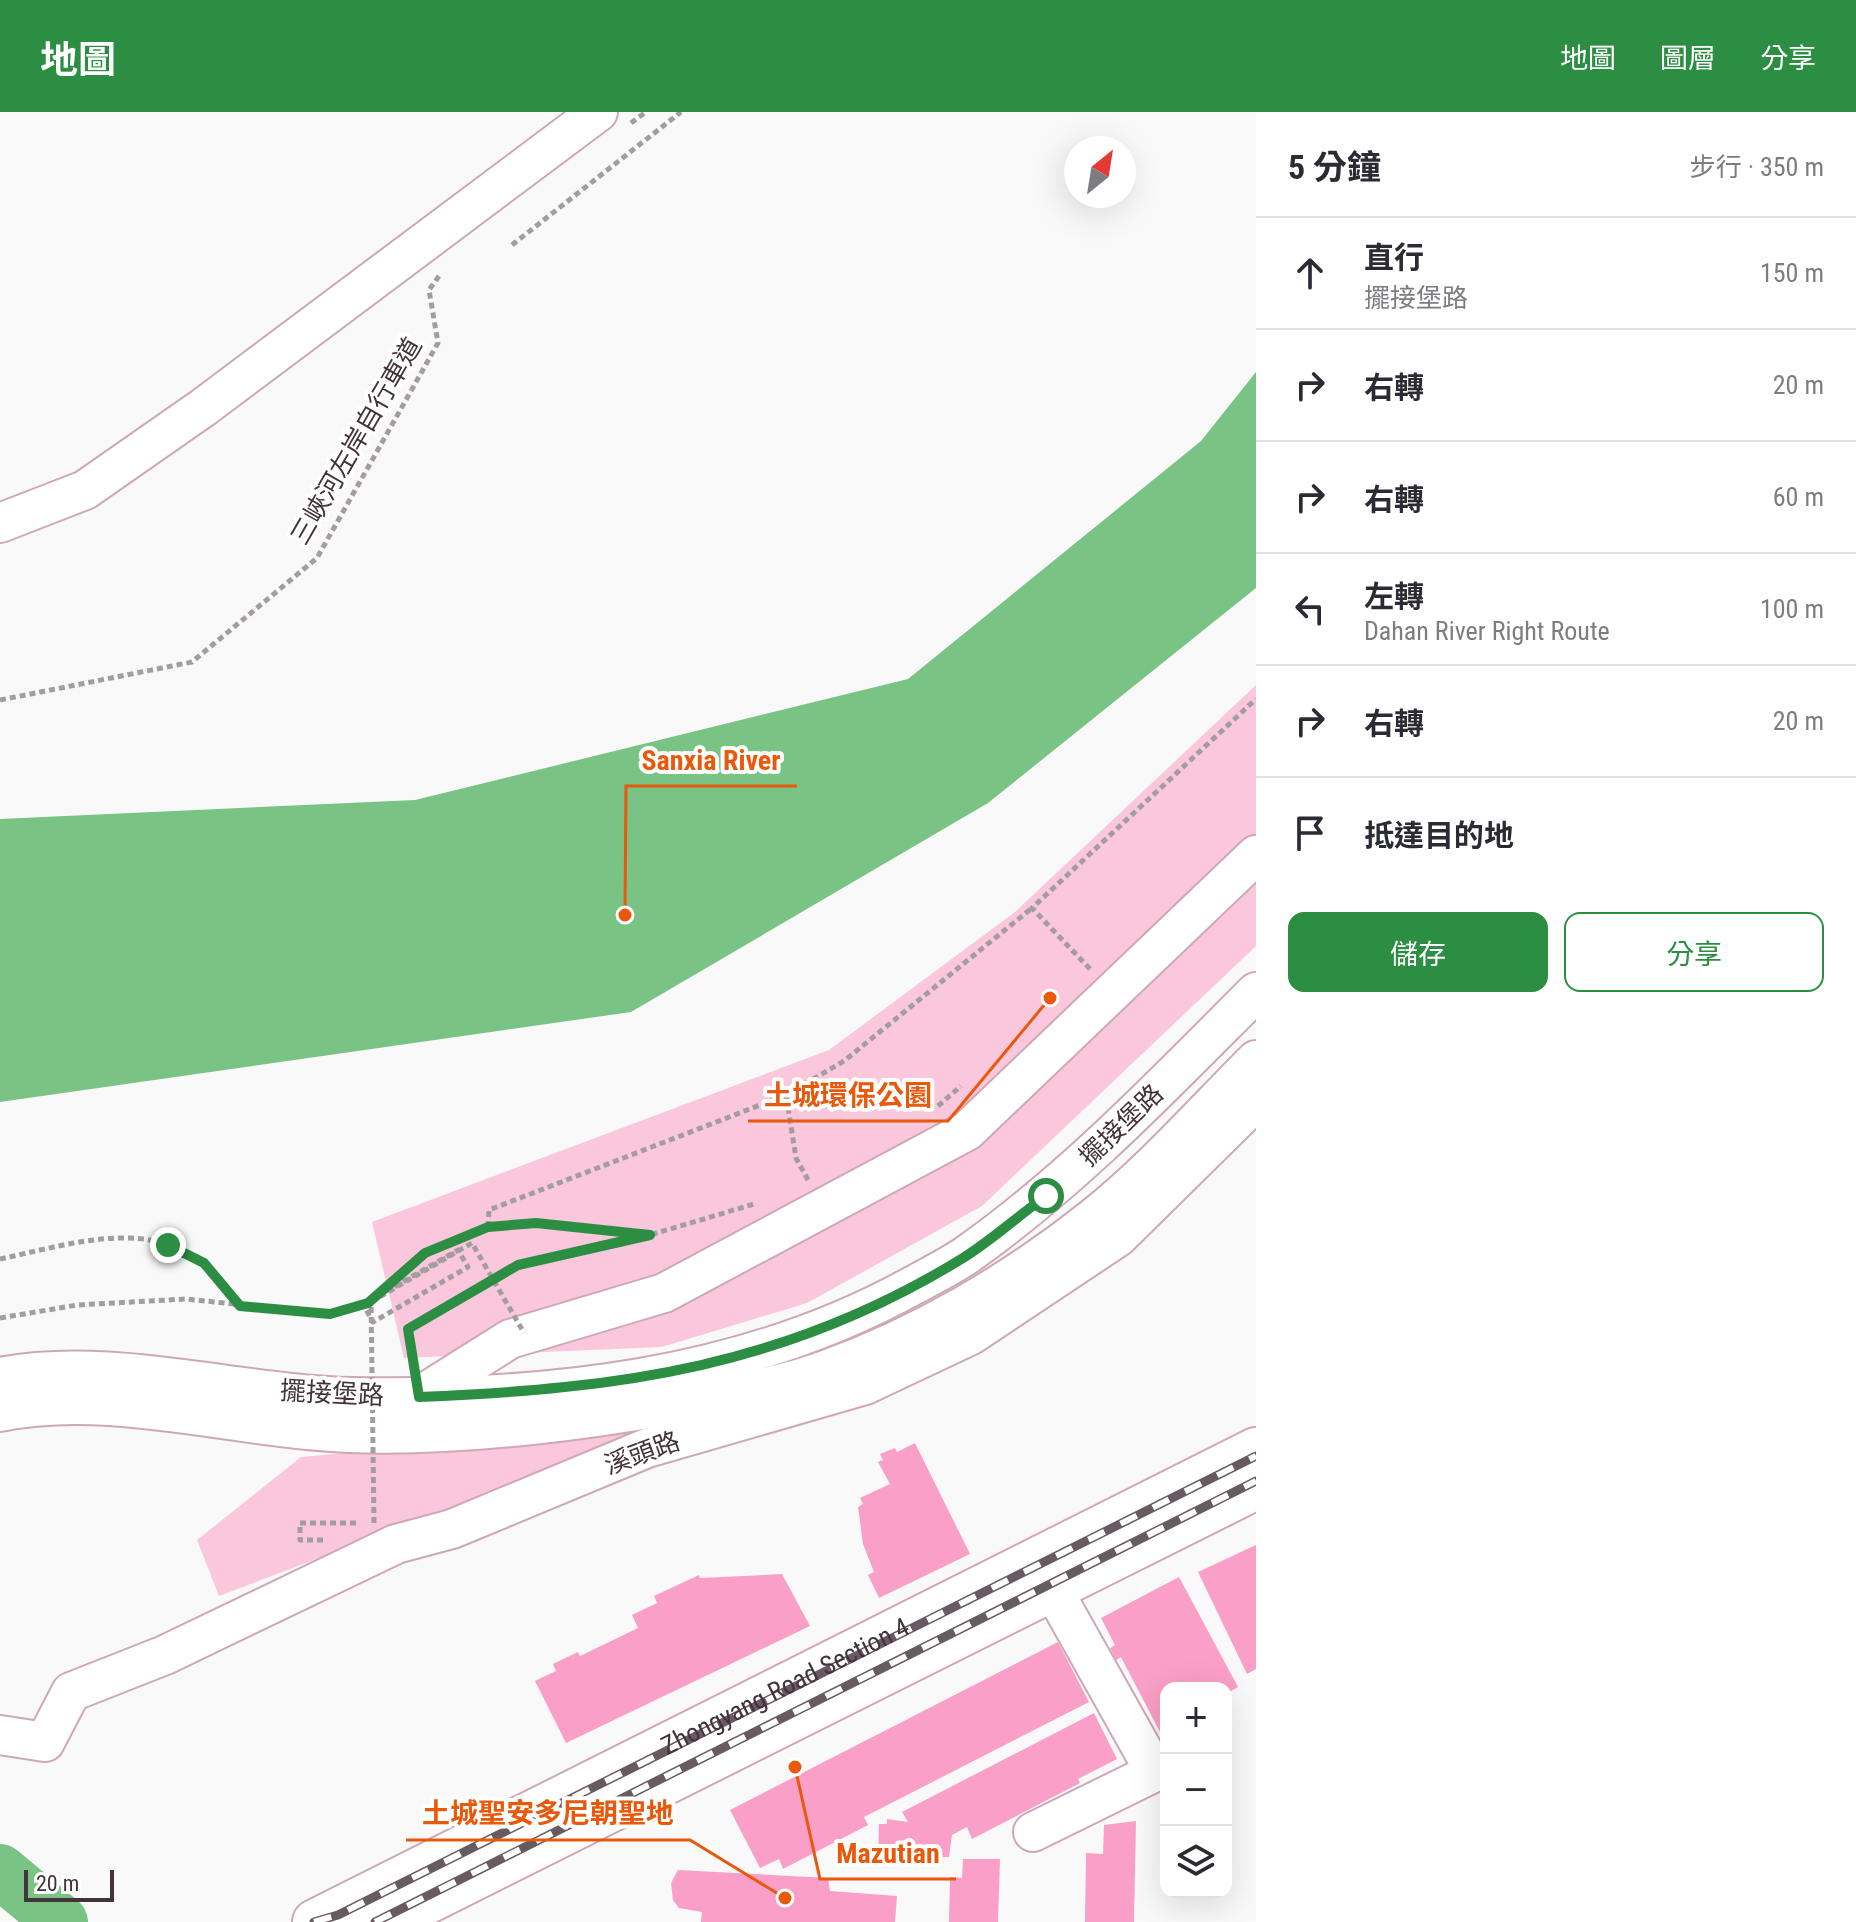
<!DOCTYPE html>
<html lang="zh-TW">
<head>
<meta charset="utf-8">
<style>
	:root { --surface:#fff; --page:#f7f7f7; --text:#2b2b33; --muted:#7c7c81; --line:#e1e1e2; --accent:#2b8e42 }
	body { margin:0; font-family:"Roboto Condensed","Noto Sans TC",sans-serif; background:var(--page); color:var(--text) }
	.controls { position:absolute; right:24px; bottom:24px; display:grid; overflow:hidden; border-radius:16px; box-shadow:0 8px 32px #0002 }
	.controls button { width:72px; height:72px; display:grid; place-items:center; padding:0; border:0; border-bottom:2px solid var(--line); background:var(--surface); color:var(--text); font:40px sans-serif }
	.compass { position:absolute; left:1064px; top:24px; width:72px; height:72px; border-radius:50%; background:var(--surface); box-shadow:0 8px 32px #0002; rotate:30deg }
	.scale { position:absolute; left:24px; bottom:20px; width:90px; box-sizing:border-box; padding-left:8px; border:4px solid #43333a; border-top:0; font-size:22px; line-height:28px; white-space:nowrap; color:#43333a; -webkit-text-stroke:6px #fff; paint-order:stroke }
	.stop { position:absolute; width:24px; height:24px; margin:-18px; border:6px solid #2b8e42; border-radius:50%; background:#fff }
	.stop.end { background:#2b8e42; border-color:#fff; box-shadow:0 2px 8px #0008 }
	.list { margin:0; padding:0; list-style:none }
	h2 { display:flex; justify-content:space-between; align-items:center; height:104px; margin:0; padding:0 32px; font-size:34px }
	h2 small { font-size:26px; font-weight:400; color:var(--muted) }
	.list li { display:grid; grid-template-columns:52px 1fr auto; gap:24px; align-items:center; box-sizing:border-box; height:112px; padding:0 32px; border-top:2px solid var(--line) }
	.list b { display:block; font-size:30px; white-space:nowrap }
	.list p { margin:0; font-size:26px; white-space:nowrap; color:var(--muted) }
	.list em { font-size:26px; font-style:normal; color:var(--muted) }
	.actions { display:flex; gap:16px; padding:24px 32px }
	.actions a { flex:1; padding:18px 0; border:2px solid var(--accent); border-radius:16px; text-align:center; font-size:28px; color:var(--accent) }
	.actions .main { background:var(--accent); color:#fff }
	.icon { flex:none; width:44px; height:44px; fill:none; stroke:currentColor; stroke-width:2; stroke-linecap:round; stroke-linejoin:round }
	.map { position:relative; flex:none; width:1256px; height:1810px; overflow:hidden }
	header { display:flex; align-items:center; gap:48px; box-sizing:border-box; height:112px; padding:0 40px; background:var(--accent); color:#fff }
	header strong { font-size:38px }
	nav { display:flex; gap:44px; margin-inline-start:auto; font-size:28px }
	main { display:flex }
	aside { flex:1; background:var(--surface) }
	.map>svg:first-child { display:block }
	.green { fill:#fac7dc }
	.water { fill:#79c484 }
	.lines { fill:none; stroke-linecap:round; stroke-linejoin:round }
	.river { stroke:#79c484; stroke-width:54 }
	.building { fill:#fa9fc7 }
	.minor-casing { stroke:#cea8b8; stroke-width:42 }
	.major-casing { stroke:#cea8b8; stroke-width:48 }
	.path { stroke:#a49da0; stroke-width:5; stroke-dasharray:6 4; stroke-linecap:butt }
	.minor { stroke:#fff; stroke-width:38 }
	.major { stroke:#fff; stroke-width:44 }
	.rail-casing { stroke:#675a60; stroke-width:9 }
	.rail { stroke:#fff; stroke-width:6; stroke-dasharray:18; stroke-linecap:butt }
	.path-bridge { stroke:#a49da0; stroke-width:5; stroke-dasharray:6 4; stroke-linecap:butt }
	.route { stroke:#2b8e42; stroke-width:10 }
	.labels { text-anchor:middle; stroke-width:8; stroke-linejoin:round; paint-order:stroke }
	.street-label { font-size:26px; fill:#43333a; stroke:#fff }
	.leader { fill:none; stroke:#e8590c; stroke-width:3 }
	.callout-dot { fill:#e8590c; stroke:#fff; stroke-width:3 }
	.callout-label { font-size:28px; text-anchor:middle; font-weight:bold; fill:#e8590c; stroke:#fff; stroke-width:8; stroke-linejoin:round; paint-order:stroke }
</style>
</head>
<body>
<header>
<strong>地圖</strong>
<nav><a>地圖</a><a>圖層</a><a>分享</a></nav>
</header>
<main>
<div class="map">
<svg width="1256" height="1810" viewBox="0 0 1256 1810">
	<rect width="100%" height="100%" fill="#f9f9f9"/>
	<g class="green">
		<path d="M 1256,573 L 1256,834 L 982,1094 L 807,1191 L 662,1235 L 404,1246 L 372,1110 L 829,938 L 1015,800 Z"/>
		<path d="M 673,1311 L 219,1484 L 197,1428 L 301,1345 Z"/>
	</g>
	<path class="water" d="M 1256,260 L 1256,476 L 988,691 L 631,900 L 0,990 L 0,707 L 415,688 L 908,567 L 1201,329 Z"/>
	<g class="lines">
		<path class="river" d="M 0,1759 L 61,1810"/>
	</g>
	<g class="building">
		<path d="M 915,1331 L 970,1442 L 879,1486 L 868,1463 L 874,1460 L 863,1432 L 858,1395 L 863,1392 L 860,1386 L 890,1372 L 878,1350 L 883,1348 L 880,1342 L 895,1336 L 897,1340 Z"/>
		<path d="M 1256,1433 L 1256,1557 L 1247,1562 L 1198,1460 Z"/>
		<path d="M 782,1462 L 810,1514 L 566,1631 L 535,1569 L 556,1559 L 553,1552 L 578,1540 L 580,1544 L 638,1516 L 632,1503 L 657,1491 L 654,1484 L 699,1463 L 700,1466 Z"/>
		<path d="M 1179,1465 L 1238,1575 L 1229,1580 L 1232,1585 L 1226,1588 L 1226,1576 L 1166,1576 L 1166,1620 L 1161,1622 L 1121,1545 L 1116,1548 L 1110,1536 L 1115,1533 L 1101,1506 Z"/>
		<path d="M 1058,1530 L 1089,1590 L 864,1705 L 868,1713 L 783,1757 L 779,1747 L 760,1756 L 730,1698 Z"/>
		<path d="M 1094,1601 L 1117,1647 L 1078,1667 L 1080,1671 L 972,1727 L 967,1715 L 952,1723 L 949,1745 L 938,1745 L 938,1748 L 878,1745 L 879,1712 L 887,1712 L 887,1707 L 908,1710 L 902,1700 Z"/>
		<path d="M 1136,1709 L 1134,1810 L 1085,1810 L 1086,1741 L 1103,1742 L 1104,1713 Z"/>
		<path d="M 963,1747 L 1000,1747 L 998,1810 L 949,1810 L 950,1765 L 962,1766 Z"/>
		<path d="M 678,1758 L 828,1766 L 830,1779 L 897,1784 L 895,1810 L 701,1810 L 702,1800 L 679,1796 L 673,1788 L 671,1771 Z"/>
	</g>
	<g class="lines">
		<defs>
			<g id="minor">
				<path d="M 0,411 L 85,378 L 204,295 L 598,0"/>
				<path d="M 0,1265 C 110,1243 241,1283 354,1285 C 546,1288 743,1268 914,1173 C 932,1163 951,1154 968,1142 C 1075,1066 1164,972 1256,880"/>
				<path d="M 421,1283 L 510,1227 L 664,1181 L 967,1019 L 1256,743"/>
				<path d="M 0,1300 C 109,1277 238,1317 349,1321 C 458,1325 570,1311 677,1292 C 726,1284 778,1275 825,1258 C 920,1224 1014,1169 1093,1106 C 1152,1059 1203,1001 1256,948"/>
				<path d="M 0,1623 L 45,1630 L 71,1580 L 165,1543 L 396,1432 L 452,1417 L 647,1336 L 865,1273 L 971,1223 L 1118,1125 L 1256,989"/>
				<path d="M 1033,1720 L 1155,1660 L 1039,1453"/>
			</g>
			<g id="major">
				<path id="s1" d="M 315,1810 L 1256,1338"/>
				<path d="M 386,1810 L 1256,1375"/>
			</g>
		</defs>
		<use href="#minor" class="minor-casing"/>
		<use href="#major" class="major-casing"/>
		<g class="path">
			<path d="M 631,11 L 646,0"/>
			<path d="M 512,133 L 681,0"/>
			<path d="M 0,588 L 192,550 L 317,446 L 438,231 L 429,178 L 439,164"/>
			<path d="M 1090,857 L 1032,796 L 1256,587"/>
			<path d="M 938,994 L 961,974"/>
			<path d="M 808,1068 L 796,1046 L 786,983 L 844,949 L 1032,796"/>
			<path d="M 488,1115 L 489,1098 L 786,983"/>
			<path d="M 0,1147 C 64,1134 145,1105 204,1151 C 217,1162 228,1181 240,1194"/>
			<path d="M 0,1206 L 77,1193 L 186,1187 L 330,1202 L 368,1191 L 425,1141 L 488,1115 L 536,1111 L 650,1123 L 754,1092"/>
			<path d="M 413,1250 L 408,1217 L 518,1153 L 645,1124"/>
			<path d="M 323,1428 L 300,1428 L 300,1411 L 358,1411"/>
		</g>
		<use href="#minor" class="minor"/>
		<use href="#major" class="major"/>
		<defs>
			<g id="rail">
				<path d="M 314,1810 L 338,1803 L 1256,1344"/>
				<path d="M 375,1810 L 1256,1369"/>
			</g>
		</defs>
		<use href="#rail" class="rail-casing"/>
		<use href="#rail" class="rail"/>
		<path class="path-bridge" d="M 374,1411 L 371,1188 L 458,1138 L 468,1155 L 373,1210 L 364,1194 L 472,1131 L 524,1221"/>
	</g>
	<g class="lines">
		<path class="route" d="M 168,1133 L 204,1151 L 240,1194 L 330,1202 L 368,1191 L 425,1141 L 488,1115 L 536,1111 L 650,1123 L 518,1153 L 408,1217 L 419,1285 C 621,1277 788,1254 963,1146 C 992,1128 1018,1104 1046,1084"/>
	</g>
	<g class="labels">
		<g class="street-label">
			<text transform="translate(356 329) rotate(-60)" y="9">三峽河左岸自行車道</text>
			<text transform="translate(1121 1013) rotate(-44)" y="9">擺接堡路</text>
			<text transform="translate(332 1281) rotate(3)" y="9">擺接堡路</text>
			<text transform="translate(642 1341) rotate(-20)" y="9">溪頭路</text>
			<text dy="9" stroke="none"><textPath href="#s1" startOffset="526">Zhongyang Road Section 4</textPath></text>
		</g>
	</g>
	<path class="leader" d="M625 803L626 674H797M1050 886L948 1009H748M785 1786L690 1728H406M795 1655L820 1767H956"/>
	<g class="callout-dot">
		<circle cx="625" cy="803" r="8"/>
		<circle cx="1050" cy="886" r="8"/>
		<circle cx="785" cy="1786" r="8"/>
		<circle cx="795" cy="1655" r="8"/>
	</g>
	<g class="callout-label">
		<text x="711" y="658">Sanxia River</text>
		<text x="848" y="993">土城環保公園</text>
		<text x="548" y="1711">土城聖安多尼朝聖地</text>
		<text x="888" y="1751">Mazutian</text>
	</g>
</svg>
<div class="controls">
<button>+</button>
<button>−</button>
<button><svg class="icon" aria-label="layers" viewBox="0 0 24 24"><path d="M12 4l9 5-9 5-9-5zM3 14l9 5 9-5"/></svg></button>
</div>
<svg class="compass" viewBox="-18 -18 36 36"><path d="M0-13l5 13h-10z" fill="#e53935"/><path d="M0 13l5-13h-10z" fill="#7c7c81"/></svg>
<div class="scale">20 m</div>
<div class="stop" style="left:1046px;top:1084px"></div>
<div class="stop end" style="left:168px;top:1133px"></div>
</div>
<aside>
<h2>5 分鐘<small>步行 · 350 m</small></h2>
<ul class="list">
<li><svg class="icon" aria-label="ahead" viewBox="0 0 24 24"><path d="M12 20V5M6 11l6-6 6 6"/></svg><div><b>直行</b><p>擺接堡路</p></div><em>150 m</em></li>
<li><svg class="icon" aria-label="right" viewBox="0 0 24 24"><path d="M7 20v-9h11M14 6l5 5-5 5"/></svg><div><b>右轉</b></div><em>20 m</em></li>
<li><svg class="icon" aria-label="right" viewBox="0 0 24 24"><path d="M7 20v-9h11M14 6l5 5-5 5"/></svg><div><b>右轉</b></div><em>60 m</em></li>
<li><svg class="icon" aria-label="left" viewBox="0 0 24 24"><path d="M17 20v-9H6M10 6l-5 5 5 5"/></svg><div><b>左轉</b><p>Dahan River Right Route</p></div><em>100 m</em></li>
<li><svg class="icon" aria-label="right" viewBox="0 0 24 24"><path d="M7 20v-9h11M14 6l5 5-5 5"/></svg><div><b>右轉</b></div><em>20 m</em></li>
<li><svg class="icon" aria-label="arrive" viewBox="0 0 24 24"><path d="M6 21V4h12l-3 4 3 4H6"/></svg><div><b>抵達目的地</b></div></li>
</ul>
<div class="actions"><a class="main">儲存</a><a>分享</a></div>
</aside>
</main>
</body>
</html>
